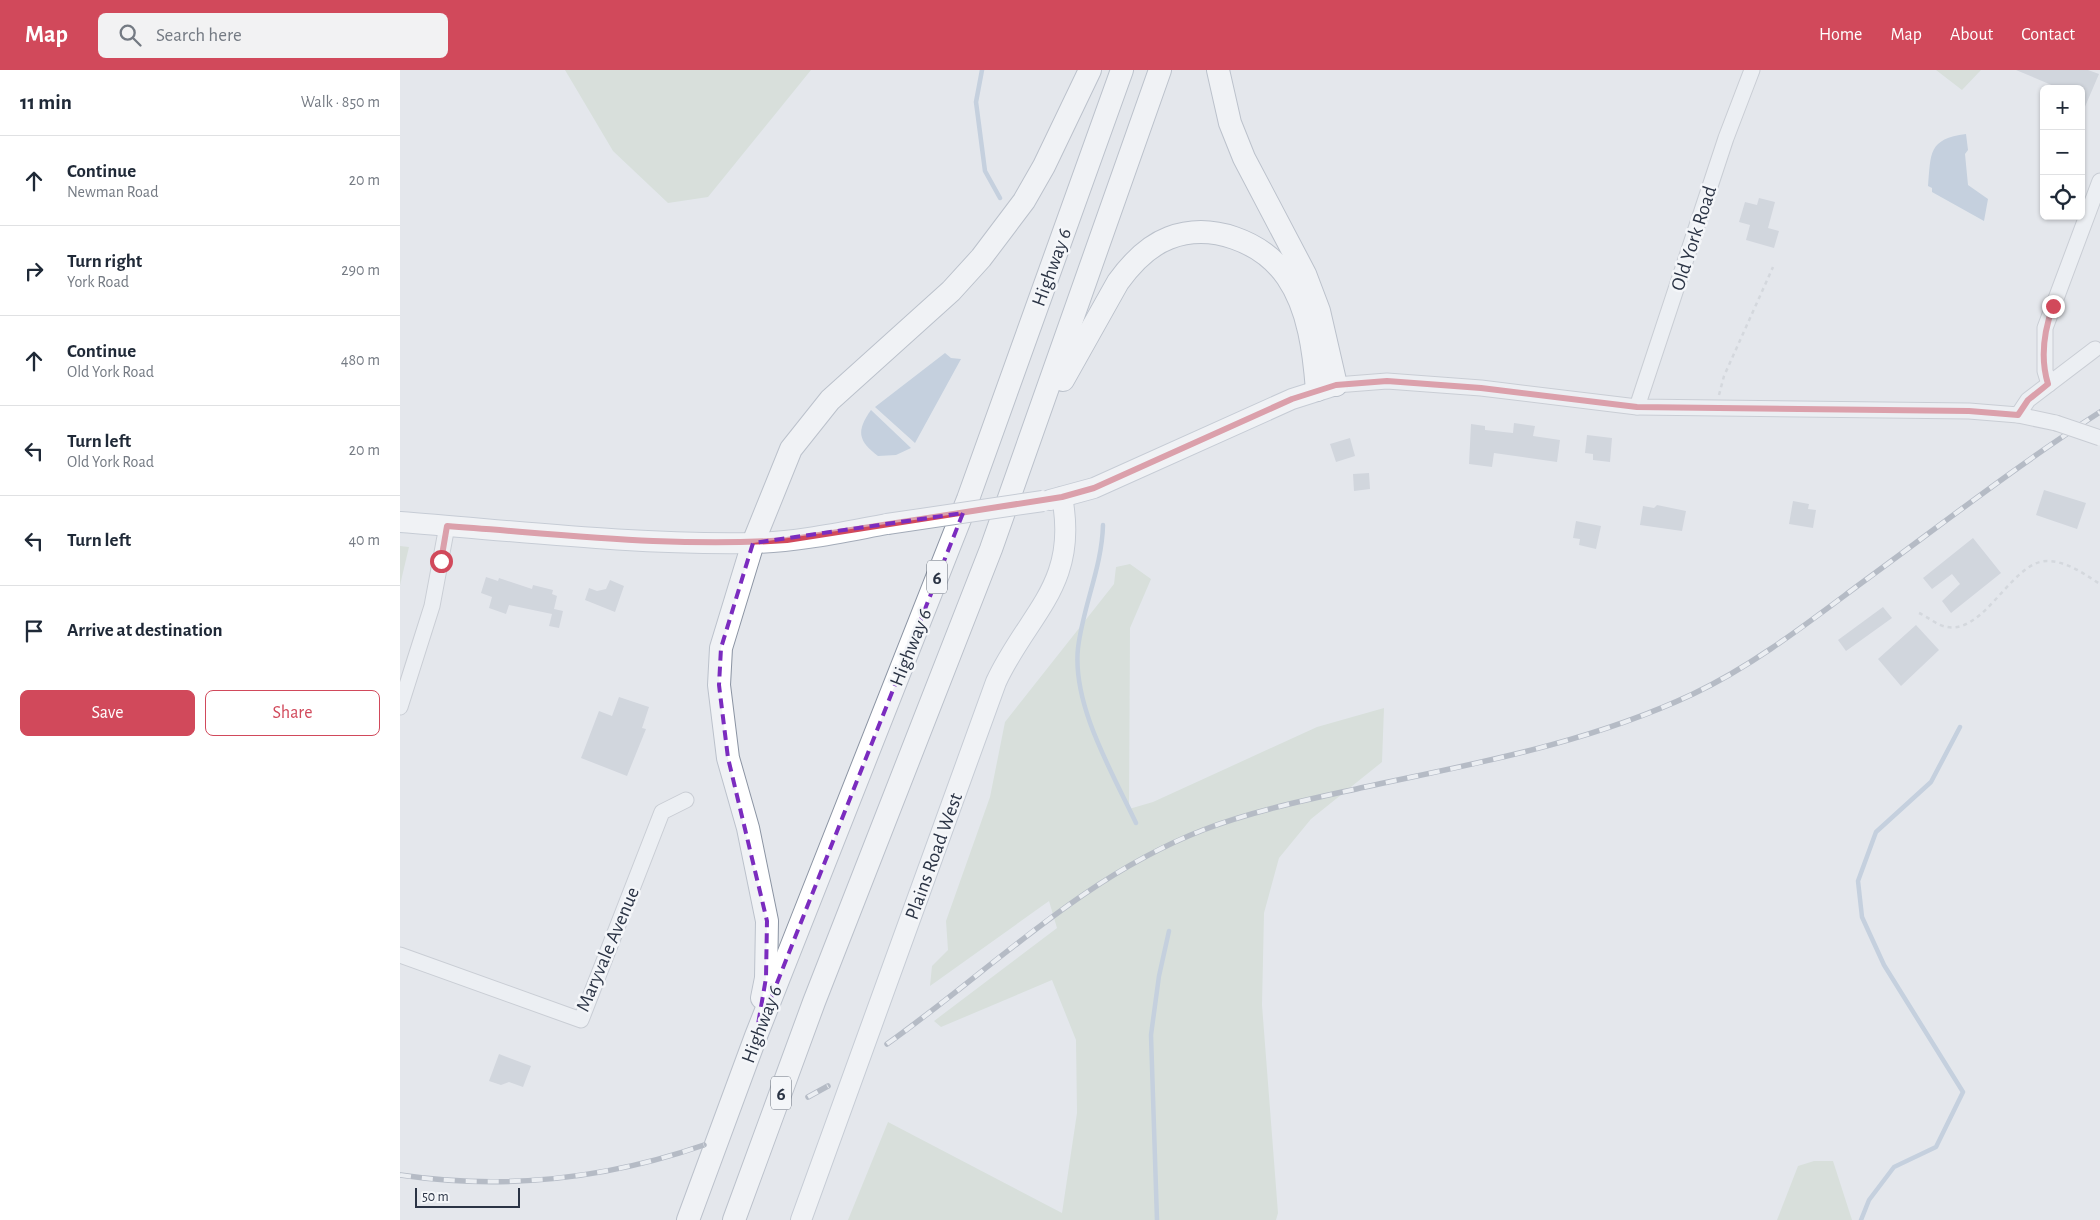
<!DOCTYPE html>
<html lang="en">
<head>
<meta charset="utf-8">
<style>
	:root { --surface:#fff; --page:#f2f2f3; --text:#1f2937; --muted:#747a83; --line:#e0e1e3; --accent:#d1495b }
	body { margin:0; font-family:"Alegreya Sans",sans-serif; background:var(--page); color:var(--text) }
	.controls { position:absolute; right:15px; top:15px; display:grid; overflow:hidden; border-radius:8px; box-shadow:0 1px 4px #0004 }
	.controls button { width:45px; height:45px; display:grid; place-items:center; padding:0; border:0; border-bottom:1px solid var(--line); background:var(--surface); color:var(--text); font:25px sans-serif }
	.scale { position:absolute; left:15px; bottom:12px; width:105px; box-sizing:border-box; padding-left:5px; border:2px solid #2b3445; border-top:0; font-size:14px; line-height:18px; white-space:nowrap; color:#2b3445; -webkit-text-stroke:4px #f4f6f9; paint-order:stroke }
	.stop { position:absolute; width:15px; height:15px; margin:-11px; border:4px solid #d1495b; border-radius:50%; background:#fff }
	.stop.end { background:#d1495b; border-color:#fff; box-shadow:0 1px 5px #0008 }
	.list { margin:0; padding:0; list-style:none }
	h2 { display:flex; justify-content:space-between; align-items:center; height:65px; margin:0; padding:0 20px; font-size:21px }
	h2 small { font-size:16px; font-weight:400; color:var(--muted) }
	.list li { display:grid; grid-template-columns:32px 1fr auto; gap:15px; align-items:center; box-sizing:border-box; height:90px; padding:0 20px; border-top:1px solid var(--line) }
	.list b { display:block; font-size:19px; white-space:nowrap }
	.list p { margin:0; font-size:16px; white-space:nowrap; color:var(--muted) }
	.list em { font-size:16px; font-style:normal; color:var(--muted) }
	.actions { display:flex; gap:10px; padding:15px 20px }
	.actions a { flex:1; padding:11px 0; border:1px solid var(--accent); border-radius:8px; text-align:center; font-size:18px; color:var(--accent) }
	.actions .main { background:var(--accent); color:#fff }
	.icon { flex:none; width:28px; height:28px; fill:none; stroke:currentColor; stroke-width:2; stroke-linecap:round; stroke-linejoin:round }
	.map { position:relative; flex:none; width:1700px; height:1150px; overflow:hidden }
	header { display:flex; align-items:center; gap:30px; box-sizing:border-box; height:70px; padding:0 25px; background:var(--accent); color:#fff }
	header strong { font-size:24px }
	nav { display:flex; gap:28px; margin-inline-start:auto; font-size:18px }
	.search { width:350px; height:45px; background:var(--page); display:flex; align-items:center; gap:12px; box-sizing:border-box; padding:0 18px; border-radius:8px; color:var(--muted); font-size:19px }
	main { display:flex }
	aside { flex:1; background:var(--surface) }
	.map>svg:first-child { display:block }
	.green { fill:#c9d6c5 }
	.water { fill:#9fb4cc }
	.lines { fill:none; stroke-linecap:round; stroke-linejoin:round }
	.stream { stroke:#9fb4cc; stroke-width:4.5 }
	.building { fill:#bbc0ca }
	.minor-casing { stroke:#a9aeb7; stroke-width:17 }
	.major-casing { stroke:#a3abb8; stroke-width:22 }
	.highway-casing { stroke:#8b94a3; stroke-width:24 }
	.path { stroke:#c2c5cb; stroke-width:2.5; stroke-dasharray:4 4; stroke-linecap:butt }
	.minor { stroke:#f7f8fa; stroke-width:15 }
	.major { stroke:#fff; stroke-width:20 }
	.highway { stroke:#fff; stroke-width:22 }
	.rail-casing { stroke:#7d8696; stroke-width:5.5 }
	.rail { stroke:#f4f6f9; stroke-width:4; stroke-dasharray:11; stroke-linecap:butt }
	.minor-bridge-casing { stroke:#a9aeb7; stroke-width:17; stroke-linecap:butt }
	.major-bridge-casing { stroke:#a3abb8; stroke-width:22; stroke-linecap:butt }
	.minor-bridge { stroke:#f7f8fa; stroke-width:15 }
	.major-bridge { stroke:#fff; stroke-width:20 }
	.route { stroke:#d1495b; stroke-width:6 }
	.marked { fill:none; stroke:#7b2cbf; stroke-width:4; stroke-dasharray:10 6; stroke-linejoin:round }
	.labels { text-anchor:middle; stroke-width:5; stroke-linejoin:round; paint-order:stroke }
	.shield { fill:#f4f6f9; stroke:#676e7b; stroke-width:1 }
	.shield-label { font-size:19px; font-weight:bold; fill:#2b3445 }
	.street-label { font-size:20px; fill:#2b3445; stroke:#f4f6f9 }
</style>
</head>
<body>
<header>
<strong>Map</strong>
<div class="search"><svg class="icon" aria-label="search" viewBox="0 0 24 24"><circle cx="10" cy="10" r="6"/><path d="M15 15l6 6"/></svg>Search here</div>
<nav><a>Home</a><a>Map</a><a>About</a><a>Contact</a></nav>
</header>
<main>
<aside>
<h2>11 min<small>Walk · 850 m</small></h2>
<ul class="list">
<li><svg class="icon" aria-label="ahead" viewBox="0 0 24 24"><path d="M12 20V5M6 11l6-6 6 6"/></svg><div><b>Continue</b><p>Newman Road</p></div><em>20 m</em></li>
<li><svg class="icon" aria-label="right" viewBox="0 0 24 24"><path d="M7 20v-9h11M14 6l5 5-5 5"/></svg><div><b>Turn right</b><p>York Road</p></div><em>290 m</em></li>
<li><svg class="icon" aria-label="ahead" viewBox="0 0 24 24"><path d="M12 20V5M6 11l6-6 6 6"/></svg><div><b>Continue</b><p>Old York Road</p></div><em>480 m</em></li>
<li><svg class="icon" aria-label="left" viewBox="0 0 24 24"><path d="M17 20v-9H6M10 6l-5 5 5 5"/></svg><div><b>Turn left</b><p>Old York Road</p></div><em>20 m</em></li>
<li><svg class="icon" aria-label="left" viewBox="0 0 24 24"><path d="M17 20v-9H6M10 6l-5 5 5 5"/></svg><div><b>Turn left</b></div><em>40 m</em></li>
<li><svg class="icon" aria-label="arrive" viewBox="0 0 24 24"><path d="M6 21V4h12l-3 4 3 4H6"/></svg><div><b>Arrive at destination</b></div></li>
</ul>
<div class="actions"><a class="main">Save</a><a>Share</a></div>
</aside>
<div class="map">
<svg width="1700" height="1150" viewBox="0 0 1700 1150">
	<rect width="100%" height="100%" fill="#e4e7ec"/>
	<g class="green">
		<path d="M 165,0 L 411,0 L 308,127 L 268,133 L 213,81 Z"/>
		<path d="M 1536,0 L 1581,0 L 1562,20 Z"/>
		<path d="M 0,476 L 9,477 L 0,515 Z"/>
		<path d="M 730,494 L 751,509 L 730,558 L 729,739 L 753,732 L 917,657 L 984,638 L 982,692 L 911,749 L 879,788 L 864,843 L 862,935 L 878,1143 L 876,1150 L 448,1150 L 488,1052 L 662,1143 L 677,1043 L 676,970 L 652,910 L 541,957 L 534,951 L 657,858 L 649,831 L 530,916 L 532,896 L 548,880 L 546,851 L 590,727 L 605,652 L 714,514 L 716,497 Z"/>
		<path d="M 1414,1091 L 1433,1091 L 1452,1150 L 1377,1150 L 1398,1096 Z"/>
	</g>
	<g class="water">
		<path d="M 1566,64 L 1568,80 L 1565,84 L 1568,115 L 1588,129 L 1584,151 L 1532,122 L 1532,118 L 1528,116 C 1531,83 1528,69 1566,64 Z"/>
		<path d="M 545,283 L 551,288 L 561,289 L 515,373 L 475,337 Z"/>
		<path d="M 471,340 L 511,378 L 496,385 L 478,386 C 458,371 456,361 471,340 Z"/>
	</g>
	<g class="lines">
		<g class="stream">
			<path d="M 582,0 L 576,32 L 585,101 L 600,128"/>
			<path d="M 703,455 C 702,497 683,536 678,578 C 672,635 712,702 736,753"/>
			<path d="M 757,1150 L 751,965 L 759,906 L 769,861"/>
			<path d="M 1461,1150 L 1469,1130 L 1494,1097 L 1536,1077 L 1563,1022 L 1484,895 L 1462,847 L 1458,811 L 1476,762 L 1531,712 L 1560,657"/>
		</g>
	</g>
	<g class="building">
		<path d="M 1616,0 L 1688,0 L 1699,4 L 1681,46 L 1681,19 L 1661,19 Z"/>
		<path d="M 1359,128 L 1375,132 L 1368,158 L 1379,161 L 1374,178 L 1346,170 L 1350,155 L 1339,152 L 1345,132 L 1357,135 Z"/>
		<path d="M 1114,353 L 1135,356 L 1133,366 L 1160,370 L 1157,392 L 1094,383 L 1092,397 L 1069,394 L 1071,354 L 1085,356 L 1085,360 L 1113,363 Z"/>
		<path d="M 1187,365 L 1212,368 L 1210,392 L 1193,390 L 1193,384 L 1185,383 Z"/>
		<path d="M 950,368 L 955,386 L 936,392 L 930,374 Z"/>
		<path d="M 969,403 L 970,419 L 954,421 L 953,404 Z"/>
		<path d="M 1644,420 L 1686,433 L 1677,459 L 1636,445 Z"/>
		<path d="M 1393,431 L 1409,434 L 1408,439 L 1416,440 L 1413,458 L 1389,454 Z"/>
		<path d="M 1257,435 L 1286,441 L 1282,461 L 1240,455 L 1243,436 L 1254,438 Z"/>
		<path d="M 1176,451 L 1201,456 L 1196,479 L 1179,475 L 1180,469 L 1173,468 Z"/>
		<path d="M 1573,468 L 1601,503 L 1551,543 L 1542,531 L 1560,514 L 1552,504 L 1532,519 L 1523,508 Z"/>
		<path d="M 86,507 L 98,511 L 99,508 L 132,519 L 133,515 L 153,520 L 152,524 L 157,526 L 154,539 L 163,541 L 159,558 L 149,556 L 152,544 L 109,535 L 106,544 L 89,538 L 92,527 L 81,523 Z"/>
		<path d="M 210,510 L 224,516 L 215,542 L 185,530 L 189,518 L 197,521 L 206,519 Z"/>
		<path d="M 1483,537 L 1492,548 L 1446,581 L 1438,570 Z"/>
		<path d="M 1516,555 L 1539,580 L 1501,616 L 1478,589 Z"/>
		<path d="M 219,627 L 249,637 L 242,658 L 246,659 L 227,706 L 181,688 L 199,641 L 212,646 Z"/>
		<path d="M 99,984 L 131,996 L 123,1017 L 109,1012 L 101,1015 L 89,1011 Z"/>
	</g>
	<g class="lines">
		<defs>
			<g id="minor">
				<path d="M 1649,314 L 1645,301 L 1645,258 L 1700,111"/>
				<path d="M 936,315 L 987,311 L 1081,318 L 1237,337 L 1569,341 L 1618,345 L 1656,353"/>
				<path d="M 1237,337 L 1326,68 L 1352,0"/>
				<path d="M 1618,345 L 1628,330 L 1695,279"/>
				<path d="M 0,637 L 32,536 L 47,456"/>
				<path d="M 0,885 L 181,950 L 262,742 L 286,730"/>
			</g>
			<g id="major">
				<path d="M 650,430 L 694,418 L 892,329 L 933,316"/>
				<path d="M 0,452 C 117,461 235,475 352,473 C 398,472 443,462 487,454"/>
				<path d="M 401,1150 L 596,612 C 628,543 679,515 662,427"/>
			</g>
			<g id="highway">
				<path d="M 818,0 L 830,53 L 844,88 L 905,204 L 919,241 L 936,315"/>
				<path d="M 663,310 L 718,212 C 731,194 748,176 769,168 C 811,152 862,171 887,207 C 909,239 914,282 917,320"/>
				<path d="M 362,928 L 366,908 L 367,851 L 348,758 L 328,688 L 319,615 L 321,578 L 353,473 L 391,379 L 430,330 L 551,221 L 581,188 L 624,131 L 644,96 L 690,0"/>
				<path d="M 288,1150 L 356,966 L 568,429 L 722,0"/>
				<path d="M 334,1150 L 414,932 L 591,479 L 760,0"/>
			</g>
		</defs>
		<use href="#minor" class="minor-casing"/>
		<use href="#major" class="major-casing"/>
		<use href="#highway" class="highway-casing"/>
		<g class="path">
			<path d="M 1319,325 L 1324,306 L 1373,197"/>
			<path d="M 1519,543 C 1528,547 1538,556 1547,557 C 1585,564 1612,491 1647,491 C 1667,491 1684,504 1700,514"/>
		</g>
		<use href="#minor" class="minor"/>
		<use href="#major" class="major"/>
		<use href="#highway" class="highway"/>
		<defs>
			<g id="rail">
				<path d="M 487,974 C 591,900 682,807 803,760 C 855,740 911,729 965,717 C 1077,693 1189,673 1293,624 C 1352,596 1405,555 1456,517 C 1537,458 1616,396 1700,342"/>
				<path d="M 408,1027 L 428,1016"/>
				<path d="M 0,1105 C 103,1120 206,1109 304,1075"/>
			</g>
		</defs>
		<use href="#rail" class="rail-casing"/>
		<use href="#rail" class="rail"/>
		<defs>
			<path id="minor-bridge" d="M 1656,353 L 1700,368"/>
			<path id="major-bridge" d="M 487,454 L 643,431"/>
		</defs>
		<use href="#minor-bridge" class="minor-bridge-casing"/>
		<use href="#major-bridge" class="major-bridge-casing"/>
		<use href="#minor-bridge" class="minor-bridge"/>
		<use href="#major-bridge" class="major-bridge"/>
	</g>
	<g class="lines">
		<path class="route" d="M 41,491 L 47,456 C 160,464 274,478 387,470 L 662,427 L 694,418 L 892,329 L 936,315 L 987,311 L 1081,318 L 1237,337 L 1569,341 L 1618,345 L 1628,330 L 1648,314 C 1640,288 1644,261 1653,236"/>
	</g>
	<path d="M0 0H1700V1150H0ZM 563,443 L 356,966 L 366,908 L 367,851 L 328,688 L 319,615 L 321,578 L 353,473 Z" fill="#e4e7ec" fill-opacity=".55" fill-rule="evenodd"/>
	<path class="marked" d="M 563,443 L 356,966 L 366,908 L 367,851 L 328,688 L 319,615 L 321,578 L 353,473 Z"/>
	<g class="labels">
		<g class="shield">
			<rect x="527" y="490.5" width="20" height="33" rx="4"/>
			<rect x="371" y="1006.5" width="20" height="33" rx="4"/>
		</g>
		<g class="shield-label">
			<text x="537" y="514">6</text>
			<text x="381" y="1030">6</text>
		</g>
		<g class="street-label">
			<text transform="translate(1293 168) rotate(-72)" y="7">Old York Road</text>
			<text transform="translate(651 197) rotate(-70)" y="7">Highway 6</text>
			<text transform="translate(510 577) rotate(-68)" y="7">Highway 6</text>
			<text transform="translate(533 786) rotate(-70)" y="7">Plains Road West</text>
			<text transform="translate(207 879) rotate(-67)" y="7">Maryvale Avenue</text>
			<text transform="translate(361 954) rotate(-69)" y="7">Highway 6</text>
		</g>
	</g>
</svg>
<div class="controls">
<button>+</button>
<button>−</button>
<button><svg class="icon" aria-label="locate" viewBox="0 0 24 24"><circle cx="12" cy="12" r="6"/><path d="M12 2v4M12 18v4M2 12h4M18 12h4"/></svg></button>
</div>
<div class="scale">50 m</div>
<div class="stop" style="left:41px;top:491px"></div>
<div class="stop end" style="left:1653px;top:236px"></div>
</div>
</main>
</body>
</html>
